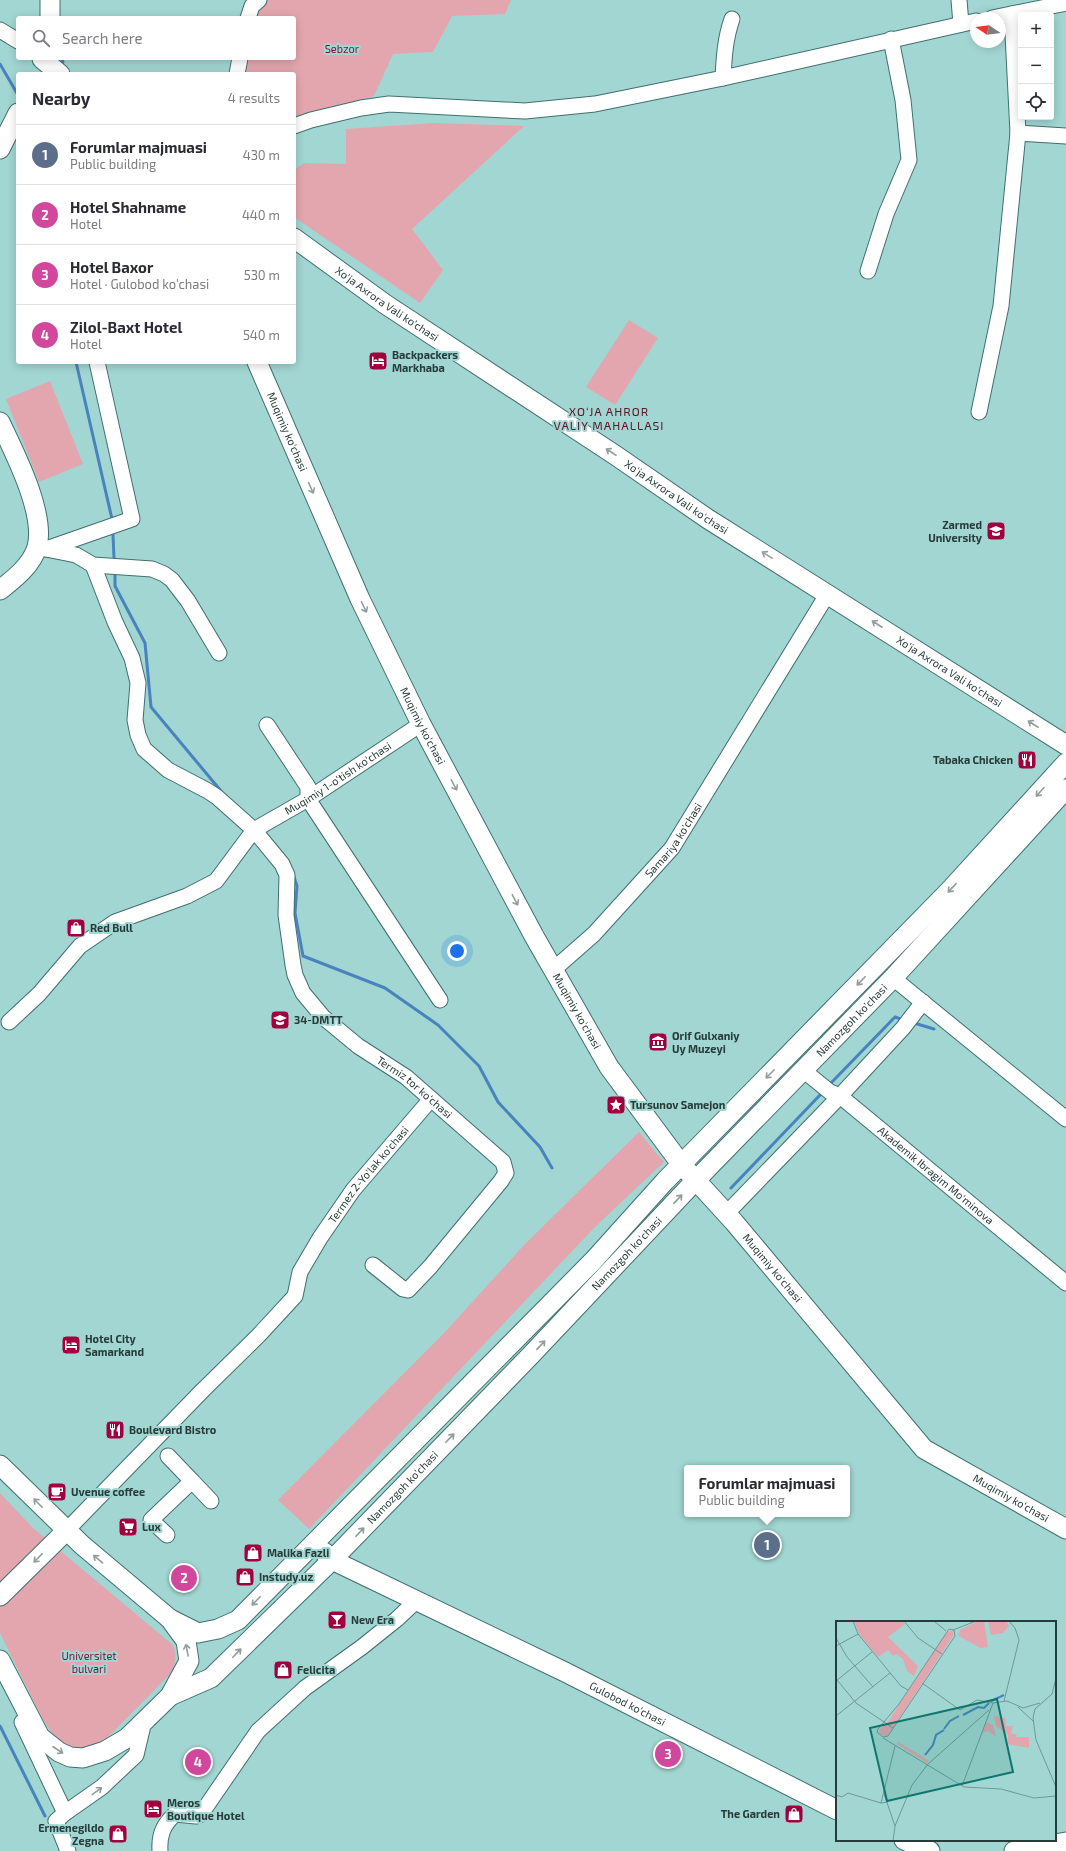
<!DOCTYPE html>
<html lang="en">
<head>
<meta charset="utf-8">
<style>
	:root { --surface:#fff; --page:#f7f7f7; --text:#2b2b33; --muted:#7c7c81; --line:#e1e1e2; --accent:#a0013e }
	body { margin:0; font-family:"Exo 2",sans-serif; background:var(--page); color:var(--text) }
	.controls { position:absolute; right:12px; top:12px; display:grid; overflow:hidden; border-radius:4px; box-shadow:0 2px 10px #0003 }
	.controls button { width:36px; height:36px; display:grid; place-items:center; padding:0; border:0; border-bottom:1px solid var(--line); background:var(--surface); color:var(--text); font:20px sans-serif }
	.compass { position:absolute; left:970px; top:12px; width:36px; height:36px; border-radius:50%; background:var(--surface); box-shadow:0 2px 10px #0003; rotate:283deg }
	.you { position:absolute; left:457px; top:951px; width:14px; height:14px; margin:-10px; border:3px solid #fff; border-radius:50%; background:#1a73e8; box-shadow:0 0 0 6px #1a73e833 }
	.badge { display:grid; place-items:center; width:26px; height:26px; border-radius:50%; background:var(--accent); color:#fff; font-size:13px; font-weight:700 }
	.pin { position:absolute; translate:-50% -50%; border:2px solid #fff; box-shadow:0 1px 4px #0006 }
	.popup { position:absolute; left:684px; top:1465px; width:166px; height:52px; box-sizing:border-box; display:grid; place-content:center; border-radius:4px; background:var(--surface); filter:drop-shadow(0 1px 3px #0005); font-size:13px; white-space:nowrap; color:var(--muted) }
	.popup b { font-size:15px; color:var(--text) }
	.popup::after { content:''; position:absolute; left:50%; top:100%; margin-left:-8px; border:8px solid transparent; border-top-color:var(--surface) }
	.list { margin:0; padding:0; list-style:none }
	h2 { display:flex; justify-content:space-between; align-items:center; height:52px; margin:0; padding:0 16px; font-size:17px }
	h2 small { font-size:13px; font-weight:400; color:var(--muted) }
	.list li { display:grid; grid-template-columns:26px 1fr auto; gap:12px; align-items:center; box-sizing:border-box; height:60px; padding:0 16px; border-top:1px solid var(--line) }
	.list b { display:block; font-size:15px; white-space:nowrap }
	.list p { margin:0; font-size:13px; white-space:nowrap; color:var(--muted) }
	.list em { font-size:13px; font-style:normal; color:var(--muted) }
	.icon { flex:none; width:22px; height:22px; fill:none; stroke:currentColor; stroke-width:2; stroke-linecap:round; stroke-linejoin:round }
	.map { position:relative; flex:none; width:1066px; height:1851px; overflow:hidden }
	.search { position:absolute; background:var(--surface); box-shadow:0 2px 10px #0003; left:16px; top:16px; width:280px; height:44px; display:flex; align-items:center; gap:10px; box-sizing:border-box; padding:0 14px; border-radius:4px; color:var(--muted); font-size:15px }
	.panel { position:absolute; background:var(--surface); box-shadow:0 2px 10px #0003; left:16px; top:72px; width:280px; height:292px; border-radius:4px }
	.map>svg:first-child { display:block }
	.green { fill:#e3a6ae }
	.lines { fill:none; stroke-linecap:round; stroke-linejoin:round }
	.stream { stroke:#4983bd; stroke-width:3 }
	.minor-casing { stroke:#3f706d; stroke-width:17 }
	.major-casing { stroke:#3f706d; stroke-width:21 }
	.minor { stroke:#fff; stroke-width:15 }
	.major { stroke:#fff; stroke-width:19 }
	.oneway { stroke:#939e9c }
	.labels { text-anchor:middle; stroke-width:4; stroke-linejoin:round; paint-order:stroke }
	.park-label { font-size:11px; fill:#7c1333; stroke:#a2d6d2 }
	.street-label { font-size:11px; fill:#273c3a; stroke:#a2d6d2 }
	.poi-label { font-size:11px; font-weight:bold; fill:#273c3a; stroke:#a2d6d2; text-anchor:start }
	.neighbourhood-label { font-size:12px; letter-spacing:1px; fill:#5c1728; stroke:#a2d6d2 }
	.inset-river { fill:none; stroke:#4983bd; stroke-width:2 }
	.inset-road { fill:none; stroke:#719895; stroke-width:1 }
	.view { fill:#0f766e; fill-opacity:0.15; stroke:#0f766e; stroke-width:2 }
	.inset-edge { fill:none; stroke:#273c3a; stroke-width:2 }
</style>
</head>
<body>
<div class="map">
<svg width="1066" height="1851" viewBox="0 0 1066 1851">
	<rect width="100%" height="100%" fill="#a2d6d2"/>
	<g class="green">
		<path d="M 266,0 L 511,0 L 505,14 L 452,16 L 433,52 L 393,54 L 374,96 L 294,121 L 294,74 L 237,74 L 240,58 L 294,58 L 294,18 L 248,18 L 250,8 Z"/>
		<path d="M 434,123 L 524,126 L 412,229 L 443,270 L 420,303 L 294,217 L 294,170 L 304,163 L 346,164 L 346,129 Z"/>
		<path d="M 629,320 L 658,338 L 615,405 L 586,387 Z"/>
		<path d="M 50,381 L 83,464 L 39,482 L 6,399 Z"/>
		<path d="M 639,1132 L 664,1162 L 595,1227 L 309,1529 L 278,1500 L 445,1332 L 525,1244 Z"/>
		<path d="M 0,1493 L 33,1528 L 173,1645 C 177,1656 176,1663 171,1673 L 112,1733 L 97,1746 L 72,1748 L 56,1739 L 43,1720 L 0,1633 Z"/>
	</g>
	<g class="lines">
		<g class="stream">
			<path d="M 61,58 L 63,62"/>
			<path d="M 0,64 L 18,95"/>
			<path d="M 76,362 L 112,519"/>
			<path d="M 113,535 L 114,558"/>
			<path d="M 115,575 L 115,586 L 145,643 L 151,707 L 221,791"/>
			<path d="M 293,874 L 297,886 L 295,913 L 303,956 L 385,988 L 438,1025 L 479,1066 L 498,1102 L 540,1147 L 552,1168"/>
			<path d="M 914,1023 L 934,1029"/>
			<path d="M 832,1082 L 895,1017 L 904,1020"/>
			<path d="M 731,1188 L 820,1095"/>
			<path d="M 0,1726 L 45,1816"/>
		</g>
		<defs>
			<g id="minor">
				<path d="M 959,0 L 961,24"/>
				<path d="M 1012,14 L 1018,133"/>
				<path d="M 248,18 L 252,6 L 259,0"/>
				<path d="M 992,18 L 1066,3"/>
				<path d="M 0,30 L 18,41"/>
				<path d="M 237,74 L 240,58"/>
				<path d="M 723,78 C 724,58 725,39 732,19"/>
				<path d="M 294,126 L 311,120 L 361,108 L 389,104 L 525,111 L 595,104 L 723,78 L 976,21"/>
				<path d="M 868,271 L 886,214 L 909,160 L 903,100 L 891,39"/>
				<path d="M 979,412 L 1001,306 L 1018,133 L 1066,136"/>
				<path d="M 46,549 L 132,519 L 97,362"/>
				<path d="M 46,549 L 76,555 L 93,565 L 152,569 L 164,574 L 172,580 L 188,601 L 219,653"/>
				<path id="s1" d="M 93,565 L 115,622 L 132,658 L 138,683 L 135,720 L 138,735 L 144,749 L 168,770 L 208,791 L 217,797 L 254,830 L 282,864 L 287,875 L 286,915 L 293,965 L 295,975 L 303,993 L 323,1017 L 358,1046 L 406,1077 L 503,1162 L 506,1173 L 501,1181 L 430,1267 L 408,1290 L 403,1289 L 373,1265"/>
				<path d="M 267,725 L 308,787 L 308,799 L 440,1000"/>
				<path id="s2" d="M 553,970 L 594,934 L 672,848 L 822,603 L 830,594"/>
				<path d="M 893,978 L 1066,1119"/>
				<path id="s3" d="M 9,1022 L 39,994 L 80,946 L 115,922 L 187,896 L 216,881 L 254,830 L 308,799 L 421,724"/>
				<path id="s4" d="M 803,1070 L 830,1092 L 840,1096 L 1066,1283"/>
				<path d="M 726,1214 L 840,1096 L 903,1028 L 923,1002"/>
				<path d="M 192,1481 L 211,1501"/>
				<path id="s5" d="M 66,1531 L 203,1390 L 259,1335 L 295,1296 L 300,1272 L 320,1238 L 353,1190 L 431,1099"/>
				<path d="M 167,1535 L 151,1520 L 192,1481 L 168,1456"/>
				<path d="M 22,1722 L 65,1813"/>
				<path d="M 68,1851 L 56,1821 L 65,1813 L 102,1787 L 136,1755 L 144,1721"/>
				<path d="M 160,1851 C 159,1835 163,1825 175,1814 L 196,1816 L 201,1814 L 258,1731 L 305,1688 L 362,1647 L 397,1619 L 416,1601"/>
			</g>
			<g id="major">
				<path d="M 50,18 L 50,0"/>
				<path d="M 42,59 L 60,74"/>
				<path d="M 0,149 L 18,113"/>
				<path id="s6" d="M 294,238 L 385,304 L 615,455 L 708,519 L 1066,745"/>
				<path id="s7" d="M 257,362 L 360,599 L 421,724 L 534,936 L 609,1067 L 681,1164 L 734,1222 L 924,1449 L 1066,1529"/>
				<path d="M 0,422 C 14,452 46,513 37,547 C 32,565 14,579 0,590"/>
				<path d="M 0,1465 L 82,1545 L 170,1619 L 186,1641 L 189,1661 L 170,1696 L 127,1738 L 105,1751 L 83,1758 L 70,1757 L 59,1752 L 40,1737 L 0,1660"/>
				<path id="s8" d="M 324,1552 L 332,1560 L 565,1672 L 837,1810"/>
				<path d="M 0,1596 L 66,1531"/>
				<path d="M 170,1619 L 198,1633 L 218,1629 L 238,1620 L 593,1261 L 665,1181 L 950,890 L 1066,763"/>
				<path id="s9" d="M 170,1696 L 211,1678 L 332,1560 L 530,1356 L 695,1181 L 893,978 L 1066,789"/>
				<path d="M 904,1840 L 930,1851"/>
				<path d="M 1014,1851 L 1066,1842"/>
			</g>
		</defs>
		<use href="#minor" class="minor-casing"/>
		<use href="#major" class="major-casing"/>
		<use href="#minor" class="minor"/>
		<use href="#major" class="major"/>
	</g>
	<defs><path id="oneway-shaft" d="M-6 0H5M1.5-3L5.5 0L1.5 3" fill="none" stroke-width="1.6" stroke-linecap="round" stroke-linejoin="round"/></defs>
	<g class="oneway">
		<use href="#oneway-shaft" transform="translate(611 452) rotate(-147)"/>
		<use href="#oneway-shaft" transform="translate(311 488) rotate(66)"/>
		<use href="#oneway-shaft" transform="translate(767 555) rotate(-148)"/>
		<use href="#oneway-shaft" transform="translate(364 607) rotate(64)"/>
		<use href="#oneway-shaft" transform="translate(877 624) rotate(-147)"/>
		<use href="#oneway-shaft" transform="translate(1033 724) rotate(-147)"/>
		<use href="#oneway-shaft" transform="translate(454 785) rotate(62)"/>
		<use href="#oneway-shaft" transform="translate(1040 792) rotate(132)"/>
		<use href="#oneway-shaft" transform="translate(952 888) rotate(133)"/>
		<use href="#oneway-shaft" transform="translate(515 900) rotate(62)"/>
		<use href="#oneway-shaft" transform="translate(861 981) rotate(134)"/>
		<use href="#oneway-shaft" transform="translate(770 1074) rotate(135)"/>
		<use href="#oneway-shaft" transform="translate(678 1199) rotate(-47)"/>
		<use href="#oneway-shaft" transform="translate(541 1345) rotate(-47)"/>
		<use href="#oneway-shaft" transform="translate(450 1438) rotate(-46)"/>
		<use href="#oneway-shaft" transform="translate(38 1503) rotate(-135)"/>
		<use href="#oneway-shaft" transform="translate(360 1532) rotate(-46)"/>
		<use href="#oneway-shaft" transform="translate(38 1558) rotate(135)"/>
		<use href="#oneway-shaft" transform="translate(98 1559) rotate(-140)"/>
		<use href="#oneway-shaft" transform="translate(256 1601) rotate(134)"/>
		<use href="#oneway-shaft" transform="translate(187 1650) rotate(-101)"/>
		<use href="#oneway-shaft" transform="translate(237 1653) rotate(-46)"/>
		<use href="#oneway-shaft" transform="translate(58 1750) rotate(33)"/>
		<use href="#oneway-shaft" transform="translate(97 1791) rotate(-36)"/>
	</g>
	<defs>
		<symbol id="hotel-square" viewBox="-11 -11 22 22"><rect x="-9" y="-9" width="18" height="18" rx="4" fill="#a0013e" stroke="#a2d6d2"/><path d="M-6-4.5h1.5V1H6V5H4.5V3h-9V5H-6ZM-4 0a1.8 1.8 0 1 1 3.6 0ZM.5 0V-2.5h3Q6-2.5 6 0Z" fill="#fff"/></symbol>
		<symbol id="university-square" viewBox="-11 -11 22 22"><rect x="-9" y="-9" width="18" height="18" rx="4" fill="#a0013e" stroke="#a2d6d2"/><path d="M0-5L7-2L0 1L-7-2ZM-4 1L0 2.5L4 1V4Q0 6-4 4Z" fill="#fff"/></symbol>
		<symbol id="restaurant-square" viewBox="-11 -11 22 22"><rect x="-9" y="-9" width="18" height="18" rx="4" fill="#a0013e" stroke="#a2d6d2"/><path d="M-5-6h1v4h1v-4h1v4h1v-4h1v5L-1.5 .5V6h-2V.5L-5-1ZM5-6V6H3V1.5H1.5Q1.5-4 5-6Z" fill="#fff"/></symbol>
		<symbol id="shop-square" viewBox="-11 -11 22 22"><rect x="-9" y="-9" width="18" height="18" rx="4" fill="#a0013e" stroke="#a2d6d2"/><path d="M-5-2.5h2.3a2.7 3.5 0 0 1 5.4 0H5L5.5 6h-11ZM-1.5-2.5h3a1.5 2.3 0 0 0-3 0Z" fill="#fff"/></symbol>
		<symbol id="school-square" viewBox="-11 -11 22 22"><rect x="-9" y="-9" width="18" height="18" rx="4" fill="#a0013e" stroke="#a2d6d2"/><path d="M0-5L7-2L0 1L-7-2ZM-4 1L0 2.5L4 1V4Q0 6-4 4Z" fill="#fff"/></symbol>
		<symbol id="museum-square" viewBox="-11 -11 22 22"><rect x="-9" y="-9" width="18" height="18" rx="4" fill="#a0013e" stroke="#a2d6d2"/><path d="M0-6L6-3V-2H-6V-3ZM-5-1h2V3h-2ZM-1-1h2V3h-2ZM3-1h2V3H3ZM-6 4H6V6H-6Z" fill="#fff"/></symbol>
		<symbol id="sight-square" viewBox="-11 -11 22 22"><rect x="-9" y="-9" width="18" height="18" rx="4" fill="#a0013e" stroke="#a2d6d2"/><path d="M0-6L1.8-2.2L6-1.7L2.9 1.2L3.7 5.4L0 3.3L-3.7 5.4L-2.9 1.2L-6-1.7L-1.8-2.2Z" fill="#fff"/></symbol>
		<symbol id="cafe-square" viewBox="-11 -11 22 22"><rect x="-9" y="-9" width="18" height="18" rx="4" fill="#a0013e" stroke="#a2d6d2"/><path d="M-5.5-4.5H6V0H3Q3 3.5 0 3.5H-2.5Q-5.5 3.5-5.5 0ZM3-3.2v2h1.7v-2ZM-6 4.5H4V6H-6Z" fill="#fff"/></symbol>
		<symbol id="supermarket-square" viewBox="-11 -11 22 22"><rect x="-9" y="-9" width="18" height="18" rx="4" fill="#a0013e" stroke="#a2d6d2"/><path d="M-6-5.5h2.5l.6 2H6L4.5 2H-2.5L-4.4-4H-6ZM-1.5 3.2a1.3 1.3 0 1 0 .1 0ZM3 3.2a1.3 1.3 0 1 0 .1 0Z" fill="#fff"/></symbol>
		<symbol id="bar-square" viewBox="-11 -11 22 22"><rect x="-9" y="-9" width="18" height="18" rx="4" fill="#a0013e" stroke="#a2d6d2"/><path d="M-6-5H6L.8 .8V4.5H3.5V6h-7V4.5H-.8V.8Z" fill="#fff"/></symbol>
	</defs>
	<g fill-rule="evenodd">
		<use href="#hotel-square" x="367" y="350" width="22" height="22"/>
		<use href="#university-square" x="985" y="520" width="22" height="22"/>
		<use href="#restaurant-square" x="1016" y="749" width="22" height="22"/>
		<use href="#shop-square" x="65" y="917" width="22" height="22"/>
		<use href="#school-square" x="269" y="1009" width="22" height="22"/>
		<use href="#museum-square" x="647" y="1031" width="22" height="22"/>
		<use href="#sight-square" x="605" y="1094" width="22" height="22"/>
		<use href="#hotel-square" x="60" y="1334" width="22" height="22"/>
		<use href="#restaurant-square" x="104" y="1419" width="22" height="22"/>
		<use href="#cafe-square" x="46" y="1481" width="22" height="22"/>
		<use href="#supermarket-square" x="117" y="1516" width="22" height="22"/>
		<use href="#shop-square" x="242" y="1542" width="22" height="22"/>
		<use href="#shop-square" x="234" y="1566" width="22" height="22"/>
		<use href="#bar-square" x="326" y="1609" width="22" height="22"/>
		<use href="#shop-square" x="272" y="1659" width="22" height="22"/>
		<use href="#hotel-square" x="142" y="1798" width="22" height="22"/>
		<use href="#shop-square" x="783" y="1803" width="22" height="22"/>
		<use href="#shop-square" x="107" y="1823" width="22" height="22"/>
	</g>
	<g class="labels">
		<g class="park-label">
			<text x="342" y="53">Sebzor</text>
			<text x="89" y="1660">Universitet<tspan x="89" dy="13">bulvari</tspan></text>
		</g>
		<g class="street-label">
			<text dy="4" stroke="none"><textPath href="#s6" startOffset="114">Xo'ja Axrora Vali ko'chasi</textPath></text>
			<text dy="4" stroke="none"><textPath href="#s7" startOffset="76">Muqimiy ko'chasi</textPath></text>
			<text dy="4" stroke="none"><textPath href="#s6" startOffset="462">Xo'ja Axrora Vali ko'chasi</textPath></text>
			<text dy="4" stroke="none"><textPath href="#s6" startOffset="786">Xo'ja Axrora Vali ko'chasi</textPath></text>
			<text dy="4" stroke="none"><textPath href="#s7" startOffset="400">Muqimiy ko'chasi</textPath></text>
			<text dy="4" stroke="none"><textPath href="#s3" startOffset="418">Muqimiy 1-o'tish ko'chasi</textPath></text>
			<text dy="4" stroke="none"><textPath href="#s2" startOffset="178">Samariya ko'chasi</textPath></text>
			<text dy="4" stroke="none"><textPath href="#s7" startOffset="724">Muqimiy ko'chasi</textPath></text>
			<text dy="4" stroke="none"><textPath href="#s9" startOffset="963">Namozgoh ko'chasi</textPath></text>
			<text dy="4" stroke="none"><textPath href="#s1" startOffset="655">Termiz tor ko'chasi</textPath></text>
			<text dy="4" stroke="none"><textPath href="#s5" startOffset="472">Termez 2-Yo'lak ko'chasi</textPath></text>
			<text dy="4" stroke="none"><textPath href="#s4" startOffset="170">Akademik Ibragim Mo'minova</textPath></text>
			<text dy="4" stroke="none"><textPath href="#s9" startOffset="639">Namozgoh ko'chasi</textPath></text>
			<text dy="4" stroke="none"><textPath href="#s7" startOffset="1048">Muqimiy ko'chasi</textPath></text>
			<text dy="4" stroke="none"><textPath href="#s9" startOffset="315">Namozgoh ko'chasi</textPath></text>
			<text dy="4" stroke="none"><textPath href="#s7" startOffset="1384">Muqimiy ko'chasi</textPath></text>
			<text dy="4" stroke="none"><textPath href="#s8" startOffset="340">Gulobod ko'chasi</textPath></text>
		</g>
		<g class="poi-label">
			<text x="392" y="359">Backpackers<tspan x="392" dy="13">Markhaba</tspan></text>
			<text x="982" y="529" text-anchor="end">Zarmed<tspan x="982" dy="13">University</tspan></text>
			<text x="1013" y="764" text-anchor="end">Tabaka Chicken</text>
			<text x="90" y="932">Red Bull</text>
			<text x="294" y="1024">34-DMTT</text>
			<text x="672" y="1040">Orif Gulxaniy<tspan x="672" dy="13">Uy Muzeyi</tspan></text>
			<text x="630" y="1109">Tursunov Samejon</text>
			<text x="85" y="1343">Hotel City<tspan x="85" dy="13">Samarkand</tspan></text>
			<text x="129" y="1434">Boulevard Bistro</text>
			<text x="71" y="1496">Uvenue coffee</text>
			<text x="142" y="1531">Lux</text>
			<text x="267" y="1557">Malika Fazli</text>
			<text x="259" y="1581">Instudy.uz</text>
			<text x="351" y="1624">New Era</text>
			<text x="297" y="1674">Felicita</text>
			<text x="167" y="1807">Meros<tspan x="167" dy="13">Boutique Hotel</tspan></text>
			<text x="780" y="1818" text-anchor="end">The Garden</text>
			<text x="104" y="1832" text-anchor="end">Ermenegildo<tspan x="104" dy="13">Zegna</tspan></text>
		</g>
		<g class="neighbourhood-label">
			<text x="609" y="416">XO‘JA AHROR<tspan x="609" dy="14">VALIY MAHALLASI</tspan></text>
		</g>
	</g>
	<g transform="translate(836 1621)">
		<rect width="220" height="220" fill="#a2d6d2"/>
		<path d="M 18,0 L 67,0 L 69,3 L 52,16 L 82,45 L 78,55 L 71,50 L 67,38 L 60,33 L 57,35 L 52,29 L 42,36 L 23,13 ZM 142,0 L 148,0 L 152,26 L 144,27 L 123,15 L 124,9 ZM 152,0 L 170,0 L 173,5 L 167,12 L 155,14 ZM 117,9 L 117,15 L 51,116 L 44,113 L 43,109 L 52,101 L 110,12 ZM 158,95 L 169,97 L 170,105 L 177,105 L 175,112 L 181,114 L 180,116 L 193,116 L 193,127 L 172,123 L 172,114 L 160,105 ZM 150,101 L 157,104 L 160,116 L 152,110 L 146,112 ZM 62,121 L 84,134 L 93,140 L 91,142 L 61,123 Z" fill="#e3a6ae"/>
		<path class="inset-river" d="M 155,80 L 168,74M 127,94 L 142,86 L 148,87 L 153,82M 108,108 L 114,100 L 123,95M 89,134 L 97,124 L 100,114 L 108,109"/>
		<path class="inset-road" d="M 17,0 L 22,13 L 65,65 L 72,69M 68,0 L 82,17 L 106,33M 98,0 L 110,10M 113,8 L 118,9 L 119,15 L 52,115 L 47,116 L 41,111 L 42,108 L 63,83 ZM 117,9 L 140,0M 0,17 L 11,36 L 37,66M 0,25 L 22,13M 220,57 L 216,73 L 199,88 L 197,97 L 200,119 L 220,166M 1,59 L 20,82 L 57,107M 0,60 L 36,31M 86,62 L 124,89 L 141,79 L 157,82 L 171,80 L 187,87 L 204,82M 168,80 L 183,19 L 179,7 L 173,0M 182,86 L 197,100M 0,95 L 54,52M 47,117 L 128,166 L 165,168 L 198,177 L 220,175M 126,165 L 157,82M 48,173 L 59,205 L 57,220M 0,174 L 6,176 L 12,172 L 45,182 L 52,181M 45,182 L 59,125M 59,205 L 76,164 L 92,143 L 153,89"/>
		<path class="view" d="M 161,78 L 177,151 L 51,180 L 34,107 Z"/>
		<rect width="220" height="220" class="inset-edge"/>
	</g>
</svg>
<div class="controls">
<button>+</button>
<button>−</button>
<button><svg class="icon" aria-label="locate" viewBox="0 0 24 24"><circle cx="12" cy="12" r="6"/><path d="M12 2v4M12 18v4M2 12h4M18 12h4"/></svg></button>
</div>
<svg class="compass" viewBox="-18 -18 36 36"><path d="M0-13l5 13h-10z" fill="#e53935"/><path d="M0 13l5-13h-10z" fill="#7c7c81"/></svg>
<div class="you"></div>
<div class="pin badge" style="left:767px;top:1545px;background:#5c6f8a">1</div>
<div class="popup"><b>Forumlar majmuasi</b>Public building</div>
<div class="pin badge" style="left:184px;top:1578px;background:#d1479c">2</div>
<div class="pin badge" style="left:668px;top:1754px;background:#d1479c">3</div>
<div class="pin badge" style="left:198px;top:1762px;background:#d1479c">4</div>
<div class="search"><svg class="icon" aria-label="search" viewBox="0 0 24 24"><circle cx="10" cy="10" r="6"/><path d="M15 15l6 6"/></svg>Search here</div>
<section class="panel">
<h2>Nearby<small>4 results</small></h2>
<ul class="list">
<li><span class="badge" style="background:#5c6f8a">1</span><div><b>Forumlar majmuasi</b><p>Public building</p></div><em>430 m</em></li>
<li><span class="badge" style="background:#d1479c">2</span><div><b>Hotel Shahname</b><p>Hotel</p></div><em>440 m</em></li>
<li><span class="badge" style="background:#d1479c">3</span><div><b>Hotel Baxor</b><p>Hotel · Gulobod ko'chasi</p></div><em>530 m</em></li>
<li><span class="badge" style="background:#d1479c">4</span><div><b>Zilol-Baxt Hotel</b><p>Hotel</p></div><em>540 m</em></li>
</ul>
</section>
</div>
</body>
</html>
